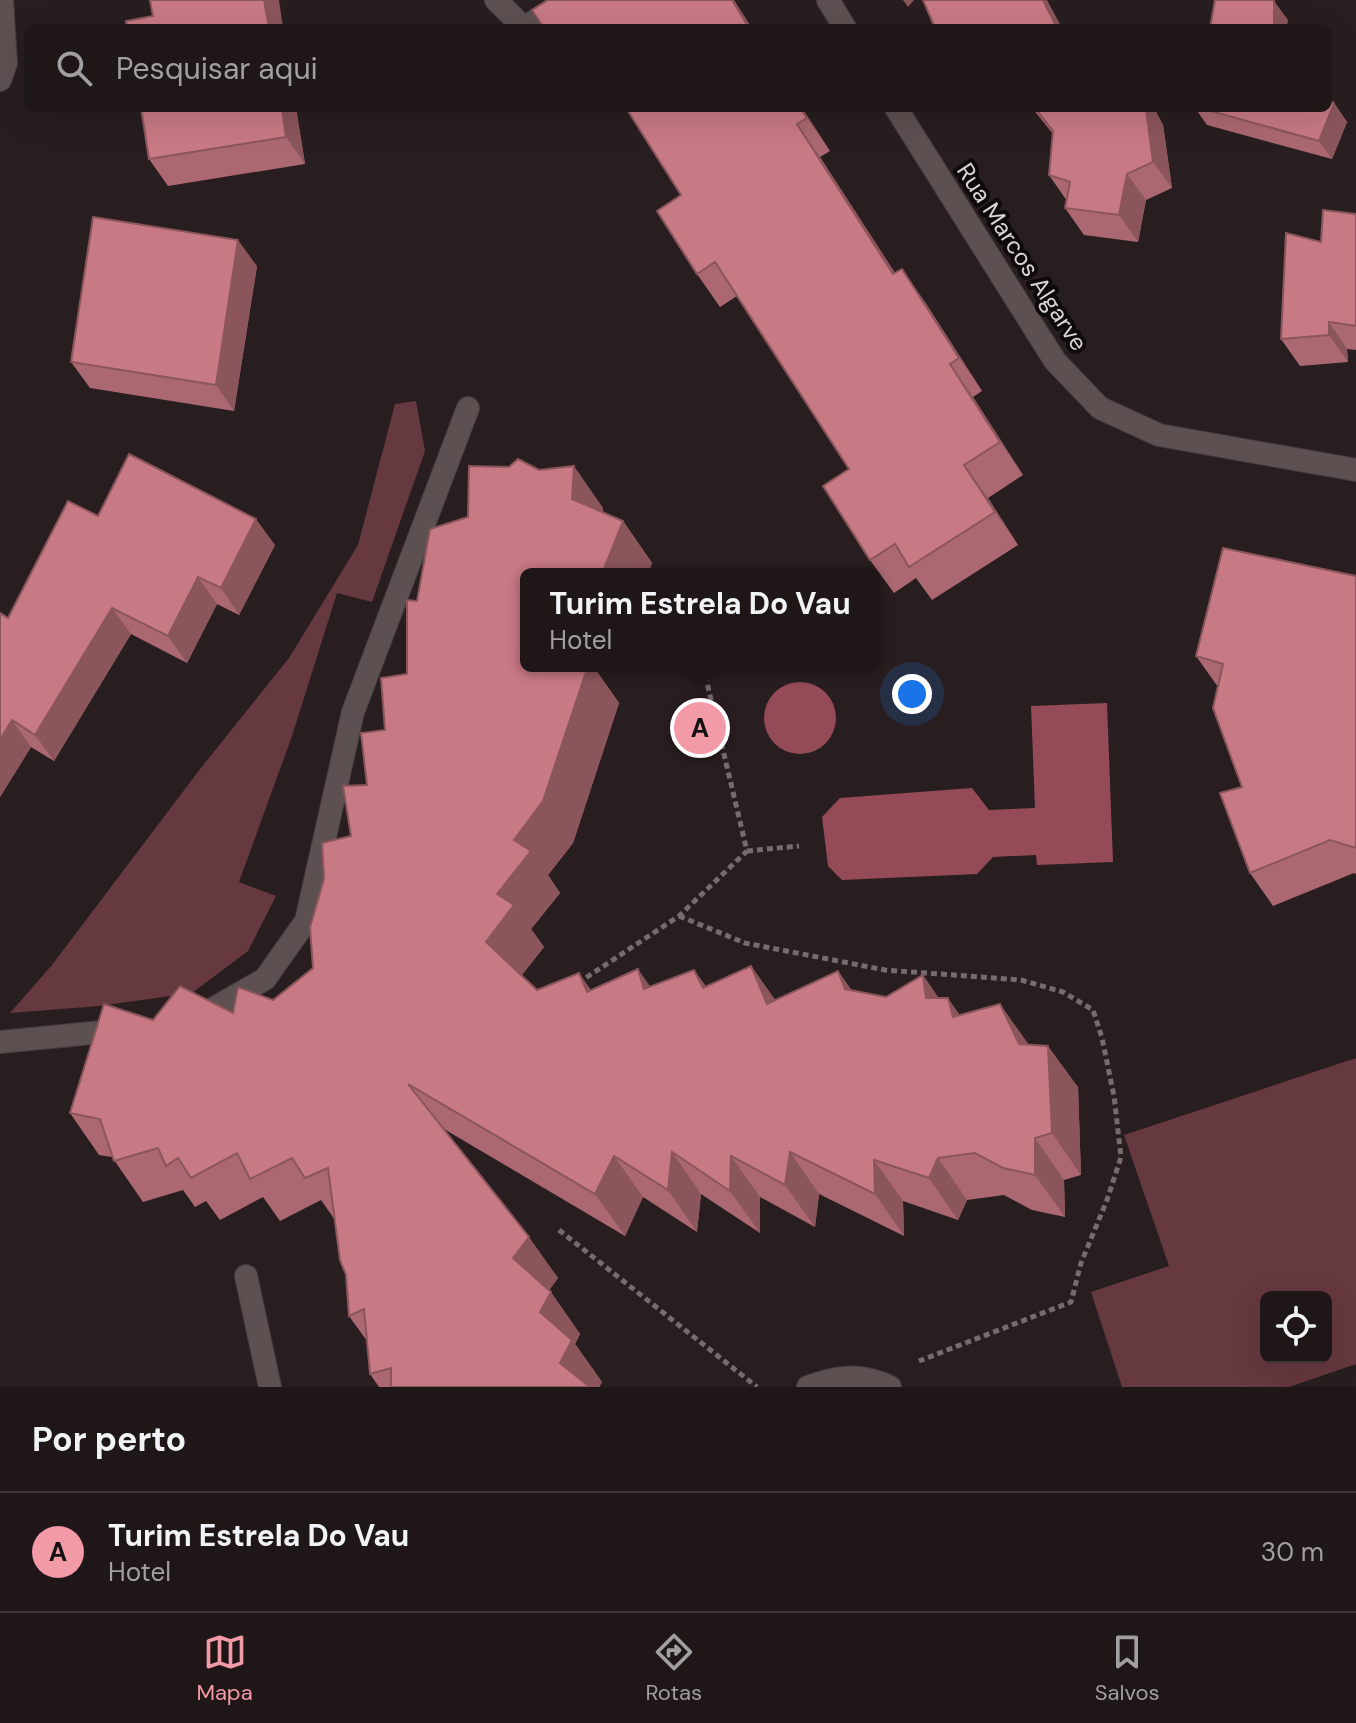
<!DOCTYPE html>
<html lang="pt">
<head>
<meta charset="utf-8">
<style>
	:root { --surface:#1f1617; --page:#271f20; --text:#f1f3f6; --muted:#a19fa1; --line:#3c3536; --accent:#f39aa7 }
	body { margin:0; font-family:"DM Sans",sans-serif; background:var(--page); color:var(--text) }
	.controls { position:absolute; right:24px; bottom:24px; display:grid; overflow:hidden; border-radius:12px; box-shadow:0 8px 32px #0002 }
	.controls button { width:72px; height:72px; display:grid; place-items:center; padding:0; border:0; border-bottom:2px solid var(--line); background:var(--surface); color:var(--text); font:40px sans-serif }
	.you { position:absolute; left:912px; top:694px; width:28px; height:28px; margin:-20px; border:6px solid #fff; border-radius:50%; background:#1a73e8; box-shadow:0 0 0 12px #1a73e833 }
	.badge { display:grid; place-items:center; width:52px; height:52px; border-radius:50%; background:var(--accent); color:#111; font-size:26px; font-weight:700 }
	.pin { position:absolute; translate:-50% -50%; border:4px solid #fff; box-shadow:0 2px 8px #0006 }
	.popup { position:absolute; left:520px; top:568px; width:360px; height:104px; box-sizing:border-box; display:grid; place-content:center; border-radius:12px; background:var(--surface); filter:drop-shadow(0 2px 6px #0005); font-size:26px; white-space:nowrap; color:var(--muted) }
	.popup b { font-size:30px; color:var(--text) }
	.popup::after { content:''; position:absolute; left:50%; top:100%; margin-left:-16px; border:16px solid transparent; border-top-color:var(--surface) }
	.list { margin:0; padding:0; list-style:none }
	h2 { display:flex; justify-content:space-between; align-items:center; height:104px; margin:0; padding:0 32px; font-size:34px }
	h2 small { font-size:26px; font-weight:400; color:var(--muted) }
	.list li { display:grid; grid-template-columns:52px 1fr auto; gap:24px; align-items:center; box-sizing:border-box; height:120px; padding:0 32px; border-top:2px solid var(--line) }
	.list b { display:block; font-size:30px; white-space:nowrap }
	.list p { margin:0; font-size:26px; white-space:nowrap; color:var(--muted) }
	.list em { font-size:26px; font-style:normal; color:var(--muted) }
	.icon { flex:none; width:44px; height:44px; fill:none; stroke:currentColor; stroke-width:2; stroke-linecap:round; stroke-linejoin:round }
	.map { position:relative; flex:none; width:1356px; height:1387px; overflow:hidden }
	.search { position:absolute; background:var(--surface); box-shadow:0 8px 32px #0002; left:24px; right:24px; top:24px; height:88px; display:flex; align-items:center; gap:20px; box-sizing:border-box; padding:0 28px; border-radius:12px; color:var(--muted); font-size:30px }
	.sheet { height:224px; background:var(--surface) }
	nav { display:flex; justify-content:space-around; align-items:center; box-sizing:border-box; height:112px; border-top:2px solid var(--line); background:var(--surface); font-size:22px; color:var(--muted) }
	nav a { display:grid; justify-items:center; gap:4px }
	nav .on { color:var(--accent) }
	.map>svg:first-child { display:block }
	.green { fill:#66383f; fill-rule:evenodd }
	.water { fill:#944a57 }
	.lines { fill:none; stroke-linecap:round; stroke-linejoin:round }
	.service-casing { stroke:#453d3e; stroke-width:24 }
	.minor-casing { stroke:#453d3e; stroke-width:24 }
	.path { stroke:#766c6d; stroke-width:5; stroke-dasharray:6 4; stroke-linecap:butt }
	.service { stroke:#5d5051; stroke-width:22 }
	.minor { stroke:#5d5051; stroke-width:22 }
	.wall { fill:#ab6872 }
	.shaded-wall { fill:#8b555c }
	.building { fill:#c77984; stroke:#8b555c; stroke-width:2 }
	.labels { text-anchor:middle; stroke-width:8; stroke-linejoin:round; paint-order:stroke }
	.street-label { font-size:24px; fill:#dad2d3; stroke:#0e090a }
</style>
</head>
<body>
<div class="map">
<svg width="1356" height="1387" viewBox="0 0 1356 1387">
	<rect width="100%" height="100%" fill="#291e1f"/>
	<g class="green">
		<path d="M 416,401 L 425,451 L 372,602 L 337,593 L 292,736 L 239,882 L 276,896 L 248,951 L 192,993 L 99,1006 L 10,1013 L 52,965 L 197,773 L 289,658 L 358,545 L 395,404 Z"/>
		<path d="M 1356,1058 L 1356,1364 L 1289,1387 L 1122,1387 L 1091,1292 L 1169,1266 L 1124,1135 ZM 1266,1297 L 1326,1297 L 1326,1357 L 1266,1357 Z"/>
	</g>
	<g class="water">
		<circle cx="800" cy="718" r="36"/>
		<path d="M 1107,703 L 1113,862 L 1037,865 L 1036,855 L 993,857 L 977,874 L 842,880 L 828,866 L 822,817 L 840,798 L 972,788 L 989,810 L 1035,808 L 1031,706 Z"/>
	</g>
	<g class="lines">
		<defs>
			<g id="service">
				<path d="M 496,0 L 524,28 L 567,0"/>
				<path d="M 246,1276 L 270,1387"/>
				<path d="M 808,1387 C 836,1376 862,1373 890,1387"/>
			</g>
			<g id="minor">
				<path d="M 828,0 L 845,28"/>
				<path d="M 0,80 L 6,63 L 2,0"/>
				<path d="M 896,108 L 1055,361 L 1100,408 L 1159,435 L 1356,470"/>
				<path d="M 195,1019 L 265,979 L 306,921 L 353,712 L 468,408"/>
				<path d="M 0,1042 L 122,1030"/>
			</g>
		</defs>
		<use href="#service" class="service-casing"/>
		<use href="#minor" class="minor-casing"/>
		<g class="path">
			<path d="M 747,851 L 799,846"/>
			<path d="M 679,916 L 745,943 L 885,970 L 1021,980 L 1063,992 L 1093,1010 L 1102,1038 L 1114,1096 L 1121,1157 L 1107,1200 L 1081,1263 L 1071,1302 L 919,1361"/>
			<path d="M 578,983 L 679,916 L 747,851 L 703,666"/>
			<path d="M 559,1230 L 757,1387"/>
		</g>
		<use href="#service" class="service"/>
		<use href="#minor" class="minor"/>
	</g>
	<g class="wall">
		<path d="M 1334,103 L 1347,122 L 1332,159 L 1207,125 L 1195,108 L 1328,108 Z"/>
		<path d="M 141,108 L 296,108 L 305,164 L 168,186 L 149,159 Z"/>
		<path d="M 802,108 L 830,151 L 820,157 L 895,273 L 925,302 L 982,391 L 973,397 L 1023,475 L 988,498 L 1018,545 L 932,600 L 916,578 L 894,593 L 870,560 L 849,469 L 737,296 L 720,307 L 697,274 L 681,195 Z"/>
		<path d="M 1032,108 L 1154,108 L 1163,125 L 1172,188 L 1146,200 L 1138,242 L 1084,235 L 1065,208 L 1067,201 L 1049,175 L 1053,134 Z"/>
		<path d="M 1356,214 L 1356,350 L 1347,349 L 1348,362 L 1300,366 L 1281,339 Z"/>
		<path d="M 257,266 L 234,411 L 90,388 L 71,362 Z"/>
		<path d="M 603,508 L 603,513 L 623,521 L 652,563 L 648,574 L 526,574 L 526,666 L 593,666 L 619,703 L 573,843 L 548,875 L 560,893 L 531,929 L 544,947 L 521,976 L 537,990 L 591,990 L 650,987 L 706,987 L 751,966 L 775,1000 L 838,971 L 852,991 L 886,997 L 939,998 L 960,1015 L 1028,1044 L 1078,1087 L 1081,1175 L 1064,1180 L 1065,1217 L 1032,1210 L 1004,1195 L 967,1200 L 958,1220 L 903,1201 L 904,1236 L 819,1194 L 815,1227 L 760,1197 L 760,1233 L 701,1194 L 697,1232 L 643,1197 L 625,1236 L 444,1129 L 558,1278 L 549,1290 L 580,1334 L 575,1344 L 602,1382 L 599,1387 L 379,1387 L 370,1374 L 367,1341 L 349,1316 L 346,1275 L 335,1220 L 321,1200 L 280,1221 L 263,1197 L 220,1220 L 206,1201 L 195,1207 L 183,1190 L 143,1202 L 112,1157 L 99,1155 L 70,1113 L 153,1020 L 233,1013 L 273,1000 L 313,968 L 367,785 L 385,730 L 407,674 L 417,601 Z"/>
		<path d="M 98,516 L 275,545 L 239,615 L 217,604 L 187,663 L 131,634 L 54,761 L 31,747 L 0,797 L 0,613 L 8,618 Z"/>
		<path d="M 1356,576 L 1356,874 L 1354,873 L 1273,906 L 1250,873 L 1242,787 L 1218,687 L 1196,656 Z"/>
	</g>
	<g class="shaded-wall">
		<path d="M 264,0 L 279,0 L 283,28 L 269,28 Z"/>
		<path d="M 732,0 L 734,0 L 752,28 L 749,28 Z"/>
		<path d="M 903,0 L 914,0 L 908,7 Z"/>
		<path d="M 1043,0 L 1047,0 L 1062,28 L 1057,28 Z"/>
		<path d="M 1274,1 L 1288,20 L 1287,28 L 1274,28 Z"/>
		<path d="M 1334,103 L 1347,122 L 1332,159 L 1319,141 Z"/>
		<path d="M 282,108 L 296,108 L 305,164 L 286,137 Z"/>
		<path d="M 800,108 L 802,108 L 830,151 L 807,118 Z"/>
		<path d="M 1146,108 L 1154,108 L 1163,125 L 1172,188 L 1153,162 Z"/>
		<path d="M 797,124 L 820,157 L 917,307 L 893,274 Z"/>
		<path d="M 1127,174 L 1146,200 L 1138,242 L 1119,215 Z"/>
		<path d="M 238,240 L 257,266 L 234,411 L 216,385 Z"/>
		<path d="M 902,269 L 925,302 L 982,391 L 959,358 Z"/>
		<path d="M 1329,322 L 1347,349 L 1348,362 L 1329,335 Z"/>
		<path d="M 950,364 L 973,397 L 1023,475 L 1000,442 Z"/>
		<path d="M 964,465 L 988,498 L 1018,545 L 995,512 Z"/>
		<path d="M 574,466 L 603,508 L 601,541 L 572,499 Z"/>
		<path d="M 256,519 L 275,545 L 239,615 L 221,588 Z"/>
		<path d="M 623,521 L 652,563 L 648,574 L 602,574 Z"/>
		<path d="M 198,577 L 217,604 L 187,663 L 168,636 Z"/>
		<path d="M 112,608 L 131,634 L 54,761 L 35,735 Z"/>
		<path d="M 588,666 L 593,666 L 619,703 L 573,843 L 548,875 L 560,893 L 531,929 L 544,947 L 515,984 L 486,942 L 497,894 L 514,840 Z"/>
		<path d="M 12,720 L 31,747 L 0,797 L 0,740 Z"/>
		<path d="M 751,966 L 781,1008 L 767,1004 Z"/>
		<path d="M 638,969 L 667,1011 L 644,989 Z"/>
		<path d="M 694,970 L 724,1011 L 703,988 Z"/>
		<path d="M 838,971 L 867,1013 L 845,989 Z"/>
		<path d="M 579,973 L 608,1014 L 587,992 Z"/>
		<path d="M 923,975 L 952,1017 L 926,998 Z"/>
		<path d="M 948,998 L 977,1040 L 953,1017 Z"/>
		<path d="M 1000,1004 L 1029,1045 L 1019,1044 Z"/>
		<path d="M 1048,1046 L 1078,1087 L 1081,1175 L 1052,1133 Z"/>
		<path d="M 1035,1138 L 1064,1180 L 1065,1217 L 1035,1175 Z"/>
		<path d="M 672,1152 L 701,1194 L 697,1232 L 668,1190 Z"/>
		<path d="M 790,1152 L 819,1194 L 815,1227 L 785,1185 Z"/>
		<path d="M 614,1156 L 643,1197 L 625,1236 L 595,1194 Z"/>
		<path d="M 731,1156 L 760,1197 L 760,1233 L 730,1191 Z"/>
		<path d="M 938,1158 L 967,1200 L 958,1220 L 929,1178 Z"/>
		<path d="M 874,1160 L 903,1201 L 904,1236 L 875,1194 Z"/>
		<path d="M 529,1237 L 558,1278 L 542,1300 L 513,1258 Z"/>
		<path d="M 551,1292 L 580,1334 L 575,1344 L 602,1382 L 599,1387 L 577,1387 L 560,1363 L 540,1312 Z"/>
	</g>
	<g class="building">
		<path d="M 150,0 L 264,0 L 269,28 L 127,28 L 126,21 L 153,16 Z"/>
		<path d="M 548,0 L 732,0 L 749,28 L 544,28 L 532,10 Z"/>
		<path d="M 923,0 L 1043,0 L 1057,28 L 935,28 Z"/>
		<path d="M 1215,0 L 1271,0 L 1274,1 L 1274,28 L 1210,28 Z"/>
		<path d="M 1328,100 L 1334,103 L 1319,141 L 1200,108 L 1328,108 Z"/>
		<path d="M 141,108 L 282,108 L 286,137 L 149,159 Z"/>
		<path d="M 626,108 L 800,108 L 807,118 L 797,124 L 893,274 L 902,269 L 959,358 L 950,364 L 1000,442 L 964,465 L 995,512 L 909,567 L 895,544 L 870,560 L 823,486 L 849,469 L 715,262 L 697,274 L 657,211 L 681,195 Z"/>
		<path d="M 1035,108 L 1146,108 L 1153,162 L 1127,174 L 1119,215 L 1065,208 L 1070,182 L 1049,175 L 1053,131 Z"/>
		<path d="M 1323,210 L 1356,214 L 1356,326 L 1329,322 L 1329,335 L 1281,339 L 1286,233 L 1321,242 Z"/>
		<path d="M 93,217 L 238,240 L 216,385 L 71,362 Z"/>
		<path d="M 129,454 L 256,519 L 221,588 L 198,577 L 168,636 L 112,608 L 35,735 L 12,720 L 0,740 L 0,613 L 8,618 L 68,501 L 98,516 Z"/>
		<path d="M 518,459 L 539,470 L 574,466 L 572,499 L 623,521 L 602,574 L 526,574 L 526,666 L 588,666 L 543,801 L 514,840 L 531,851 L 497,894 L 514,905 L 486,942 L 537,990 L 579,973 L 587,992 L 638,969 L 644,989 L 694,970 L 703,988 L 751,966 L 767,1004 L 838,971 L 845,989 L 886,997 L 923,975 L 926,998 L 948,998 L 953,1017 L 1000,1004 L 1019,1044 L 1048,1046 L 1052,1133 L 1035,1138 L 1035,1175 L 1003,1168 L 975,1153 L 938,1158 L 929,1178 L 874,1160 L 875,1194 L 790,1152 L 785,1185 L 731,1156 L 730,1191 L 672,1152 L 668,1190 L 614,1156 L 595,1194 L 408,1084 L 529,1237 L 513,1258 L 551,1292 L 540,1312 L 572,1340 L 560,1363 L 590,1387 L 391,1387 L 391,1368 L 370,1374 L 364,1309 L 349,1316 L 346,1275 L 340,1260 L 328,1168 L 305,1178 L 292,1158 L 250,1179 L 237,1153 L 191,1178 L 178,1158 L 166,1166 L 158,1148 L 114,1161 L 100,1119 L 70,1113 L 104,1004 L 153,1020 L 180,986 L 233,1013 L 238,987 L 273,1000 L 313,968 L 310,927 L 324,879 L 322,843 L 351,836 L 343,786 L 367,785 L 361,733 L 385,730 L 381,678 L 407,674 L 407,600 L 417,601 L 430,529 L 468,517 L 469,466 L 509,467 Z"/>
		<path d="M 1223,548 L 1356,576 L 1356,848 L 1330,840 L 1250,873 L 1220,793 L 1242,787 L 1213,708 L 1223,664 L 1196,656 Z"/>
	</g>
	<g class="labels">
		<g class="street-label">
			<text transform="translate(1022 257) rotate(57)" y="8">Rua Marcos Algarve</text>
		</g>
	</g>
</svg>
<div class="controls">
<button><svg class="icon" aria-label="locate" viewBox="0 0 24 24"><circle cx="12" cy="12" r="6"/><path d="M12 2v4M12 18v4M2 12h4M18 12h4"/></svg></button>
</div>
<div class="you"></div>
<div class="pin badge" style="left:700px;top:728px">A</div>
<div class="popup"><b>Turim Estrela Do Vau</b>Hotel</div>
<div class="search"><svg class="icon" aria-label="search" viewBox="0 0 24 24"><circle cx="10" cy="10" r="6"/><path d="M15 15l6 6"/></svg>Pesquisar aqui</div>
</div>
<section class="sheet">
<h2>Por perto<small></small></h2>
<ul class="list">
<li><span class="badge">A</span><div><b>Turim Estrela Do Vau</b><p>Hotel</p></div><em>30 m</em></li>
</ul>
</section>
<nav>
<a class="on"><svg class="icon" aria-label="map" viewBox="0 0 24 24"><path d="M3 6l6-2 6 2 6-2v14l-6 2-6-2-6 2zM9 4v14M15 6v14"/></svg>Mapa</a>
<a><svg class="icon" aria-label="directions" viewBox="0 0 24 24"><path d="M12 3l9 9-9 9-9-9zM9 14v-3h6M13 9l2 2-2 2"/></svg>Rotas</a>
<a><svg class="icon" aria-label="saved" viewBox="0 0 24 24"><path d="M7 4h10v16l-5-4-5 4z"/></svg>Salvos</a>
</nav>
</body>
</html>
